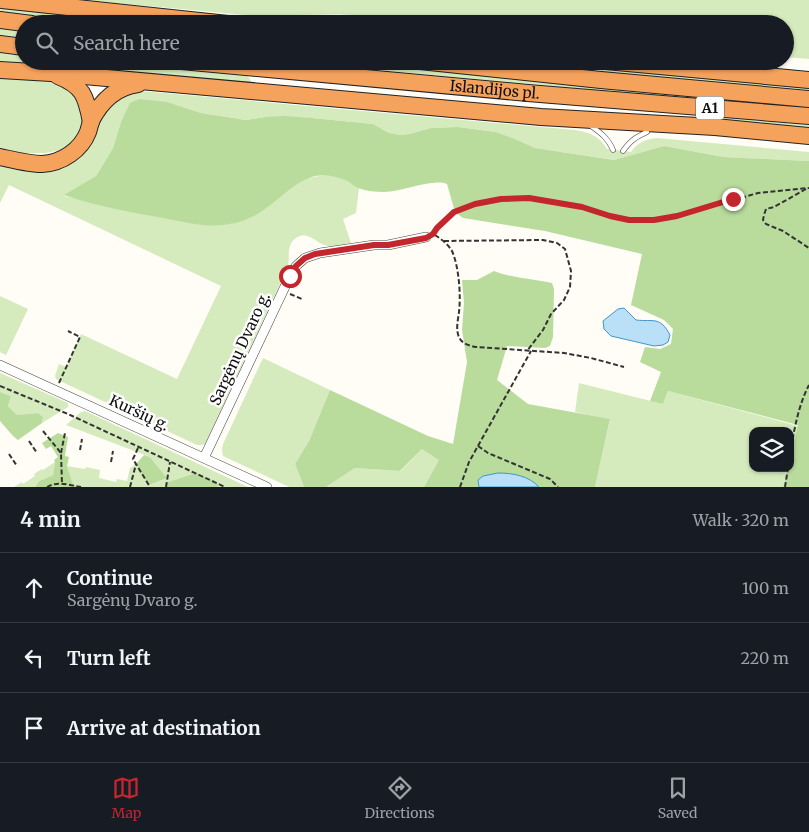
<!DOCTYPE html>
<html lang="en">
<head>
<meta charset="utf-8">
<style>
	:root { --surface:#171b24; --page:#242831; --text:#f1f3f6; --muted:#9ea1a6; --line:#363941; --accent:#c4262e }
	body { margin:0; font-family:Merriweather,serif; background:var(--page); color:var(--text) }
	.controls { position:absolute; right:15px; bottom:15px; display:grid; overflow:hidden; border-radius:10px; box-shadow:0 1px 4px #0004 }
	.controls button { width:45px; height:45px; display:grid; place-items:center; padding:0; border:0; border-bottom:1px solid var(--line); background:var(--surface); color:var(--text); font:25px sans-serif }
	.stop { position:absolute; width:15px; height:15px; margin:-11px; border:4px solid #c4262e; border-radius:50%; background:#fff }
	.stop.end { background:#c4262e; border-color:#fff; box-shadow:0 1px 5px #0008 }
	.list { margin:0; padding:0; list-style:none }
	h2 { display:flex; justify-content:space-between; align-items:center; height:65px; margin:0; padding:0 20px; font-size:21px }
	h2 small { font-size:16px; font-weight:400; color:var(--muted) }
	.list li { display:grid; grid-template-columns:32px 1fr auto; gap:15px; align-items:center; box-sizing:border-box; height:70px; padding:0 20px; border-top:1px solid var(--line) }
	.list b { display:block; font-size:19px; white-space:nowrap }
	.list p { margin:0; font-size:16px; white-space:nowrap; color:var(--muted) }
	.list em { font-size:16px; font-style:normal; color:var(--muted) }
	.icon { flex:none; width:28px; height:28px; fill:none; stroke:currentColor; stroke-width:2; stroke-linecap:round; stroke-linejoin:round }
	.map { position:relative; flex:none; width:809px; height:487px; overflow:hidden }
	.search { position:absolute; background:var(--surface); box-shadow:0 1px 4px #0004; left:15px; right:15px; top:15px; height:55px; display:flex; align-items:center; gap:12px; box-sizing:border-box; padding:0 18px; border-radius:28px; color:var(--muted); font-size:19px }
	.sheet { height:275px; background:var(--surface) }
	nav { display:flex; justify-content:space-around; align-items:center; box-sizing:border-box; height:70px; border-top:1px solid var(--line); background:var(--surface); font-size:14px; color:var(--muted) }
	nav a { display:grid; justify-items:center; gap:2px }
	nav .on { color:var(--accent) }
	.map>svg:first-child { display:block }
	.green { fill:#d5ebbd }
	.forest { fill:#b9dc9c }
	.water { fill:#b9e0f7; stroke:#3f96cf }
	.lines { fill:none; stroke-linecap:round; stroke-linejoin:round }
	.lane-casing { stroke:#444; stroke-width:5.5 }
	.street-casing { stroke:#444; stroke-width:10 }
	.highway-casing { stroke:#222; stroke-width:18 }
	.path { stroke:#333; stroke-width:2; stroke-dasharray:5 2.5; stroke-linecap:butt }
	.lane { stroke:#fff; stroke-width:4.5 }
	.street { stroke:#fff; stroke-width:9 }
	.highway { stroke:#f5a25d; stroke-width:16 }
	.route { stroke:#c4262e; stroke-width:6 }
	.labels { text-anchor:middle; stroke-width:5; stroke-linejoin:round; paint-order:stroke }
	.shield { fill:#fff; stroke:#585858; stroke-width:1 }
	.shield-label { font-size:14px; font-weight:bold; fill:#111 }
	.street-label { font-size:15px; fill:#111; stroke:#fff }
</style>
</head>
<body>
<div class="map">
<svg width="809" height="487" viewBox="0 0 809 487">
	<rect width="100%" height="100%" fill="#fffdf5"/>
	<g class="green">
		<path d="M 82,0 L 809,0 L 809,59 L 785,57 L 785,24 L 471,24 L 339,14 L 259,16 Z"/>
		<path d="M 0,6 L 177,24 L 122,24 L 0,12 Z"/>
		<path d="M 0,28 L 24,30 L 24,37 L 0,35 Z"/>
		<path d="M 0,53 L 24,56 L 24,61 L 79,61 L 247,76 L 250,79 L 251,82 L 249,85 L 0,64 Z"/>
		<path d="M 281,61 L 339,61 L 809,105 L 809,110 Z"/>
		<path d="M 603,67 L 809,86 L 809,90 L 601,71 L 601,68 Z"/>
		<path d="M 0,77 L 43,77 L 71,87 L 85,110 L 83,125 L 75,138 L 68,146 L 60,150 L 46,153 L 21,153 L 0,148 Z"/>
		<path d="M 141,91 L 575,130 C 590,132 600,137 607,149 L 631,152 C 638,142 646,139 657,138 L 809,152 L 809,161 L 724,157 L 664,146 L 614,160 L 535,148 L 513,138 L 496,132 L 458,127 L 431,128 L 409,134 L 401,135 L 389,133 L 373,124 L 312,118 L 265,117 L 246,120 L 201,113 L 166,102 L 121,122 L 113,148 L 96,176 L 64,196 C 91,201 117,207 143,213 C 178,220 210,231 245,220 C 258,216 269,206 279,197 C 299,180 321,169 346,180 C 350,182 355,185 359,188 L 356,213 L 343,219 L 351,243 C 344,244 335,247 328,246 C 320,245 315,238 307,236 C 303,234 299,236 296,238 C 286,245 290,256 288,267 L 205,444 L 202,445 L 197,445 L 60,381 L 56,379 L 55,376 L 59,364 L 66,367 L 81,334 L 177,379 L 221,286 L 9,185 L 0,203 L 0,165 L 46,167 L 100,119 L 119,96 Z"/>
		<path d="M 711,117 L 809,125 L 809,130 L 710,119 Z"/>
		<path d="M 0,296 L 28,309 L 6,355 L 0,352 Z"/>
		<path d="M 263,358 L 330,390 L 309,441 L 295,464 L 304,487 L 289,487 L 223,456 L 222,450 L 223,444 Z"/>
		<path d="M 0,373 L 68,403 L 68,407 L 42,423 L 43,417 L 38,413 L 17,415 L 8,406 L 11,396 L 0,392 Z"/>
		<path d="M 579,383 L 663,404 L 668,391 L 798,426 L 790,458 L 790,431 L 753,431 L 753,468 L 788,468 L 783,487 L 595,487 L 610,420 L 575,412 Z"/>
		<path d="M 85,411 L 248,487 L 217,487 L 219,484 L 166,483 L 166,487 L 81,487 L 73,486 L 67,466 L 85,469 L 86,467 L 100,470 L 99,478 L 116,482 L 117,479 L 127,481 L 130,468 L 136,464 L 149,485 L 167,478 L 150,457 L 66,425 L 81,412 Z"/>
		<path d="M 422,449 L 440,459 L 424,487 L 326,487 L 355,468 L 401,471 Z"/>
		<path d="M 55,462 L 53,475 L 39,481 L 35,487 L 14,487 L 22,482 L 23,484 L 35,476 L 34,474 L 42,469 L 43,470 Z"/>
	</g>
	<g class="forest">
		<path d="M 139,99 L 167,102 L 201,113 L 246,120 L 265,117 L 285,116 L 312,118 L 373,124 L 389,133 L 401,135 L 409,134 L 431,128 L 458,127 L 496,132 L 513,138 L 535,148 L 614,160 L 664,146 L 724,157 L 809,161 L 809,487 L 783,487 L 788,468 L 790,468 L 790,458 L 798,425 L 668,391 L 663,404 L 650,401 L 661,372 L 640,362 L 645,347 L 660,349 L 671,344 L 673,329 L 664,320 L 631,305 L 642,254 L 545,231 L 463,218 L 455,212 L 447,184 C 432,178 402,192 384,192 C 376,192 366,191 358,188 C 354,186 350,182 345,180 C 336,176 322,174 312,177 C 292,184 282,197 265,209 C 254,218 238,224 223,225 C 203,227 183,222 163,218 C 130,212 96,206 64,195 L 96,176 L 113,148 L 121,122 L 130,103 Z"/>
		<path d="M 494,271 C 512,278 534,279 552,283 L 554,289 L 553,337 L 550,346 L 545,348 L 507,346 L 497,380 L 528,404 L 610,419 L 595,487 L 539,487 L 537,485 C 514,475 508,471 483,476 L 478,483 L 479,487 L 424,487 L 439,460 L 422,449 L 400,471 L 355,468 L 326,487 L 304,487 L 295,464 L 309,441 L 330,390 L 428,436 L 453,444 L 467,362 L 462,330 L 464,303 L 462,280 L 477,280 Z"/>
		<path d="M 0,392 L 11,396 L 8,406 L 17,415 L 38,413 L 43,417 L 42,423 L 18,440 L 13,436 L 0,421 Z"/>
		<path d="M 58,433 L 68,437 L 65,456 L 69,457 L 67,466 L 73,485 L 81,487 L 35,487 L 39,481 L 53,475 L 55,462 L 54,460 L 58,457 L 51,446 L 46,449 L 42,443 Z"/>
		<path d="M 144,455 L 150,457 L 167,478 L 149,485 L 136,464 Z"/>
		<path d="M 196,473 L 219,484 L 217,487 L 166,487 L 166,483 Z"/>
	</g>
	<g class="water">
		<path d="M 624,308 L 636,320 C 654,322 660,316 670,335 L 668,342 L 663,345 L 654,346 L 611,336 L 604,329 L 603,321 L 618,309 Z"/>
		<path d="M 498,473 C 513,473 529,476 539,487 L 479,487 L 478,480 L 483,476 Z"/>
	</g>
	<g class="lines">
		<defs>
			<g id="lane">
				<path d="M 591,126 C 601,133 608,138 613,150"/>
				<path d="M 623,151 C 631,140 636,137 647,132"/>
			</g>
			<g id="street">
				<path d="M 0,365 L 267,487"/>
				<path d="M 204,458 L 290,276 L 296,266 L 305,258 L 320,253 L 374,245 L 388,245 L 426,237"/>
			</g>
			<g id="highway">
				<path d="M 2,0 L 228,24"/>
				<path d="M 0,20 L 32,24"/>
				<path d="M 0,44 L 24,47"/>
				<path id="s1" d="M 181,61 L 528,93 L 809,116"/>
				<path d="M 420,61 L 601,80 L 809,99"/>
				<path d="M 606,61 L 809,80"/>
				<path d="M 0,70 L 51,73 L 541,117 L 715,127 L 809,136"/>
				<path d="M 58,76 C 83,86 86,96 91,122"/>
				<path d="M 0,157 C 14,160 29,164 42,164 C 62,163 81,150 88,132 C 89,129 90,125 91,121 C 101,101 115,87 138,84"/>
			</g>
		</defs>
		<use href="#lane" class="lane-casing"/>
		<use href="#street" class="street-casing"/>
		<use href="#highway" class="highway-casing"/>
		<g class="path">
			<path d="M 806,189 L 774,207 L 766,209 L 764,215 L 763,220 L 766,224 L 783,231 L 809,248"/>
			<path d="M 434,232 L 455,212 L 475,204 L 501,199 L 529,198 L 583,207 L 610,216 L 629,219 L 654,220 L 677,216 L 758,193 L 809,188"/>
			<path d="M 435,235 C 441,239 448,244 452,251 C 459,267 461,295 459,312 C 458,320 455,331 460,339 C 463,344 470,346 476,347 L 564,353 L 591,358 L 624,367"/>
			<path d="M 444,241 L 543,240 L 557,243 L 565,249 L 571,271 L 570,287 L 564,300 L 551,314 L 543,330 L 527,351"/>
			<path d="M 290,294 L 302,299"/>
			<path d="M 59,383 L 80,337 L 68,331"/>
			<path d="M 0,386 L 68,414 L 225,487"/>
			<path d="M 43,431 L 61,453 L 62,484"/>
			<path d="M 29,441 L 37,453"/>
			<path d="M 478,446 L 488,453 L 550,479 L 558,487"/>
			<path d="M 138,448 L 133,459 L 150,487"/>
			<path d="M 80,450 L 82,439"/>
			<path d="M 61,453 L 65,433"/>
			<path d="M 9,454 L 17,466"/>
			<path d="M 790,454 C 794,431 798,406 809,385"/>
			<path d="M 111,462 L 113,451"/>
			<path d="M 47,487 C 57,481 70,485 81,487"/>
			<path d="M 130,487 L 136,464"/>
			<path d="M 166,487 L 170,462"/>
			<path d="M 460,487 L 469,462 L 531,351"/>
			<path d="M 785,487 L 788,468"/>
		</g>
		<use href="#lane" class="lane"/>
		<use href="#street" class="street"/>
		<use href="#highway" class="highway"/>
	</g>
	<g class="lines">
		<path class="route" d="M 290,276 L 296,266 L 305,258 L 315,254 L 374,245 L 388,245 L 426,238 L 433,234 L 437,228 L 454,212 L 475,204 L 501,199 L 529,198 L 582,207 L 610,216 L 629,220 L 654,220 L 677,216 L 733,199"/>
	</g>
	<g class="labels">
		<rect class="shield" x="696" y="96.5" width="28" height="23" rx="4"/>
		<g class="shield-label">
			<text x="710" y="113">A1</text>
		</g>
		<g class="street-label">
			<text dy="5" stroke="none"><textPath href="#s1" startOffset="315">Islandijos pl.</textPath></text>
			<text transform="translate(240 349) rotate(-65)" y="5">Sargėnų Dvaro g.</text>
			<text transform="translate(139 413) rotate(25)" y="5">Kuršių g.</text>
		</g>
	</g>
</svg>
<div class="controls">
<button><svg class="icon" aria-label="layers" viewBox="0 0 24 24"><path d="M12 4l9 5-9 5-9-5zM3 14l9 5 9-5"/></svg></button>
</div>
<div class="stop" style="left:290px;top:276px"></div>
<div class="stop end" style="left:733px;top:199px"></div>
<div class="search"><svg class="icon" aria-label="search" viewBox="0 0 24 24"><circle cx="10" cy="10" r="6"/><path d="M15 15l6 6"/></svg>Search here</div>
</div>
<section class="sheet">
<h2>4 min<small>Walk · 320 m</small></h2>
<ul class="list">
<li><svg class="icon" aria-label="ahead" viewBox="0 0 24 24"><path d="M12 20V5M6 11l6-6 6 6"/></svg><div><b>Continue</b><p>Sargėnų Dvaro g.</p></div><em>100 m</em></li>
<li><svg class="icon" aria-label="left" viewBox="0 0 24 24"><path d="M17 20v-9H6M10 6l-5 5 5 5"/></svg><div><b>Turn left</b></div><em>220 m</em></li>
<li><svg class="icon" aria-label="arrive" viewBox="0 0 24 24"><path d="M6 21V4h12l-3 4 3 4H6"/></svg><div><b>Arrive at destination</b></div></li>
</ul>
</section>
<nav>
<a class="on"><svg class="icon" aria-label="map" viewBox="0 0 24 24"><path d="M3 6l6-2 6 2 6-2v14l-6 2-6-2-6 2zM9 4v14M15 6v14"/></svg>Map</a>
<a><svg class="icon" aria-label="directions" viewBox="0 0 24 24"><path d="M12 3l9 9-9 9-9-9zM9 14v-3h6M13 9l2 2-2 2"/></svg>Directions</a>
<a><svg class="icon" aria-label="saved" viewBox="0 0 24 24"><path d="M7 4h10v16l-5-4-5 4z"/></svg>Saved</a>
</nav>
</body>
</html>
